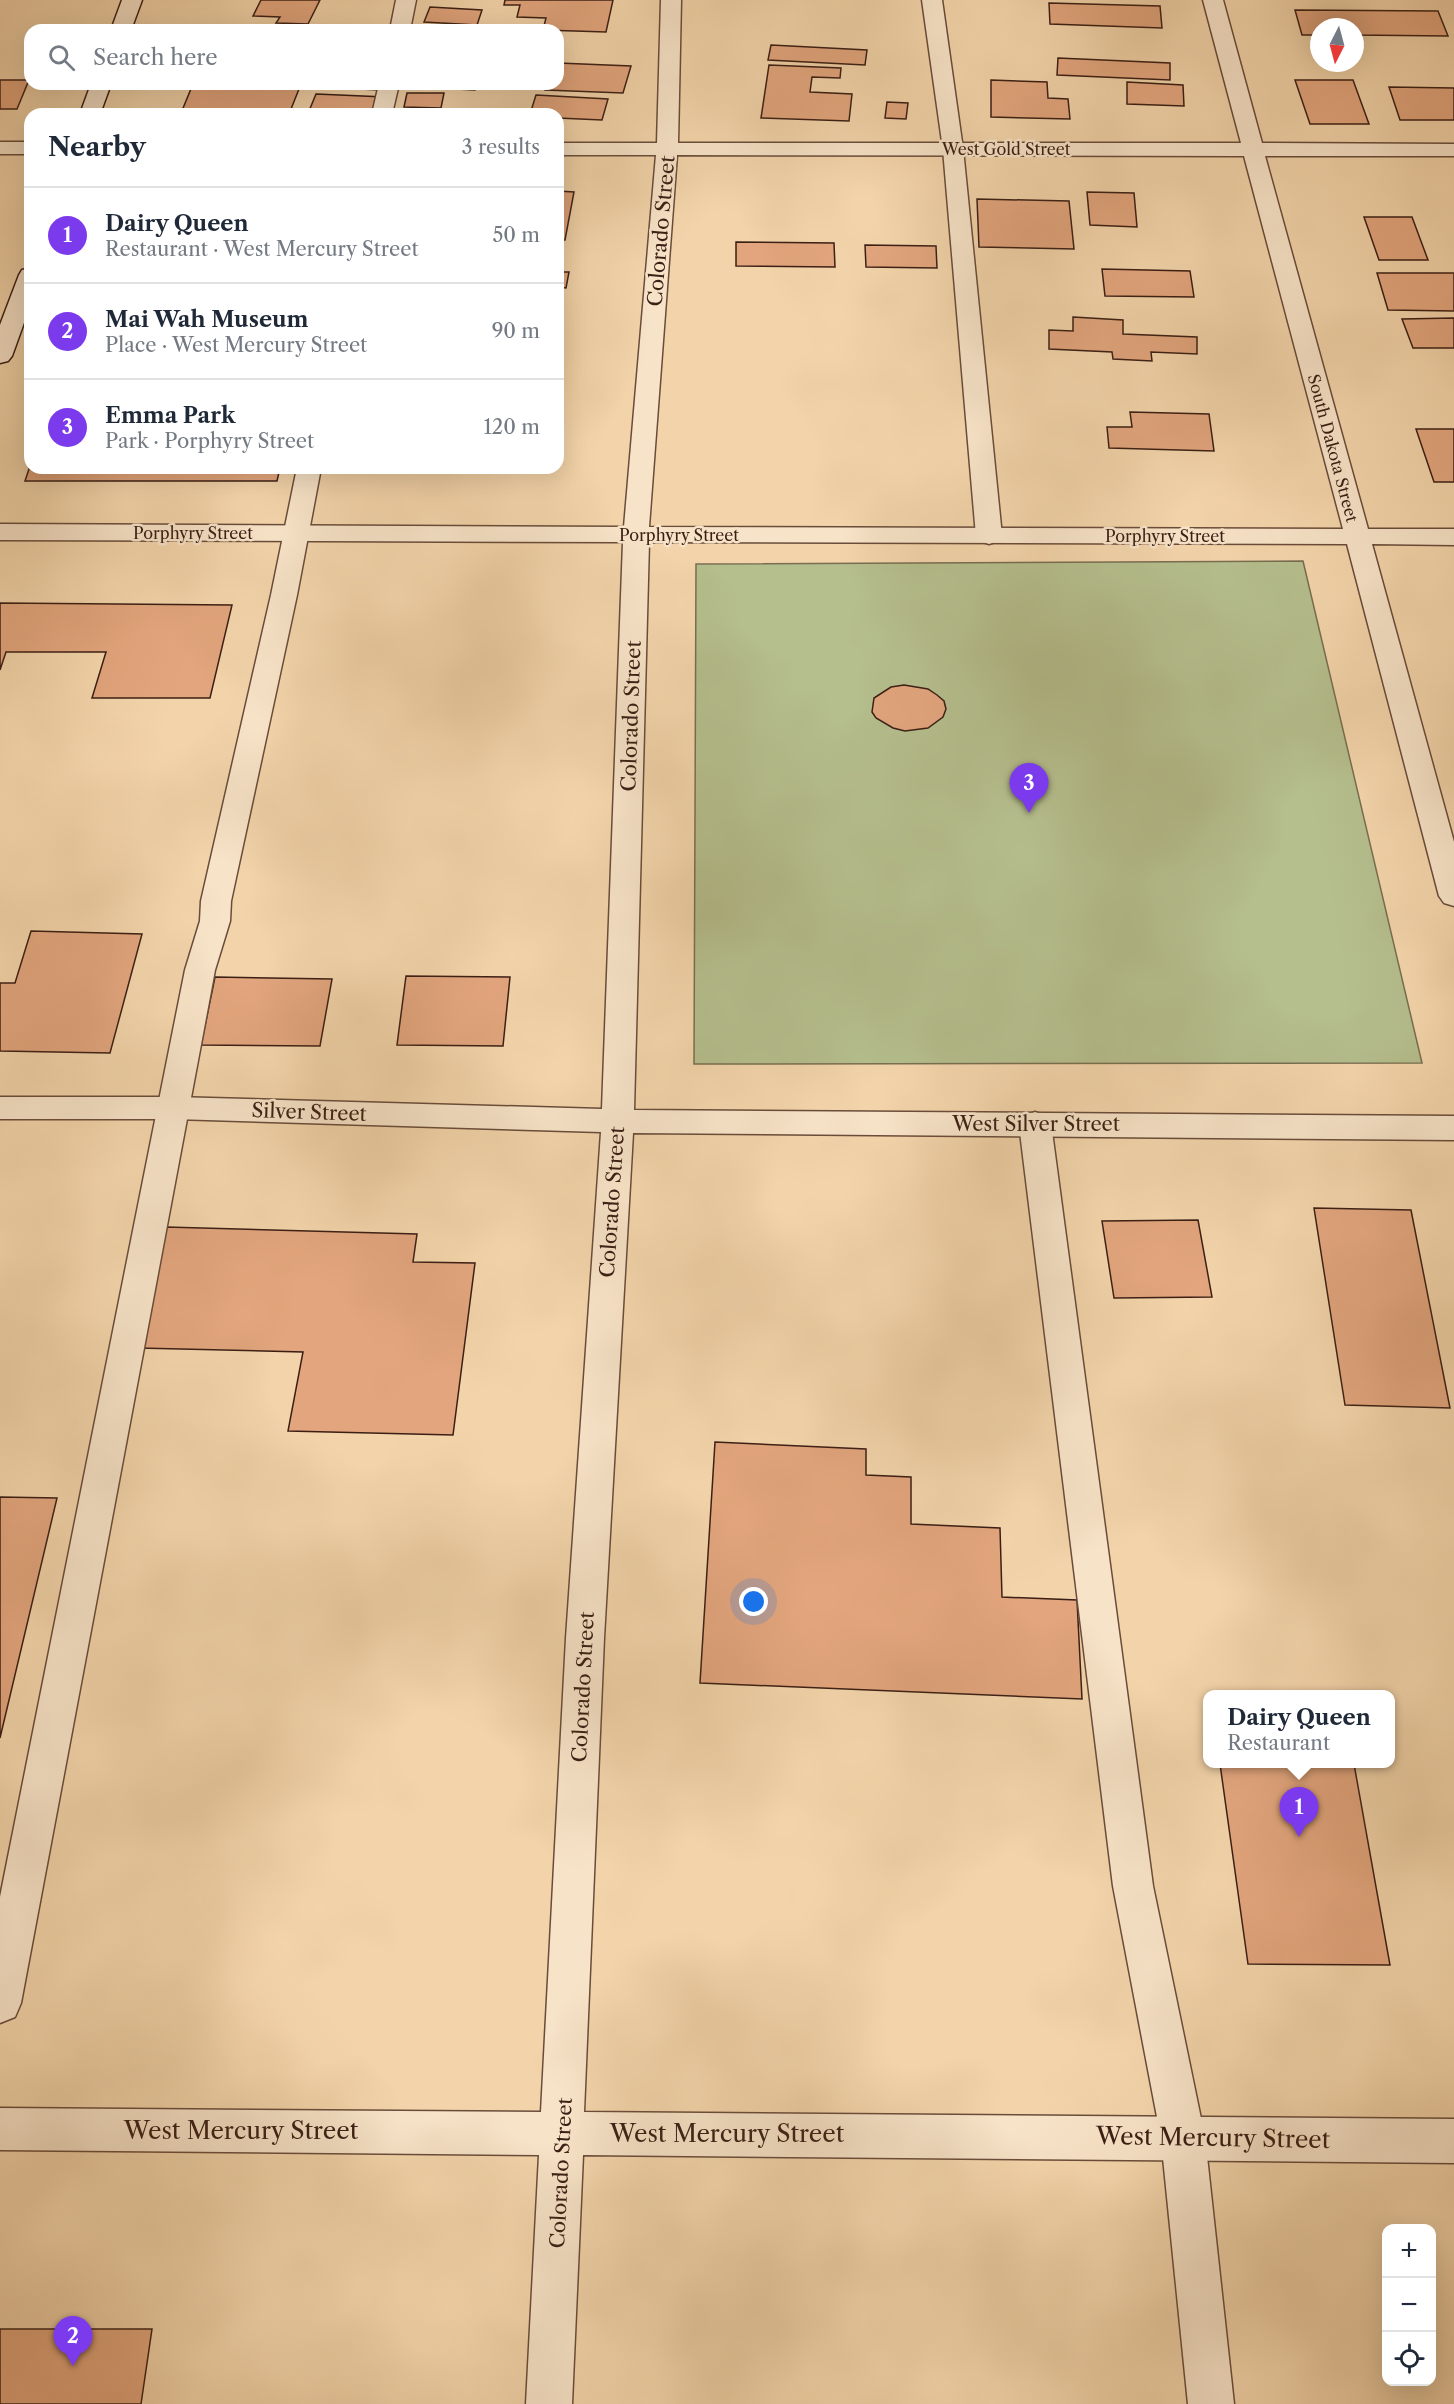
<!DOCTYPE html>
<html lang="en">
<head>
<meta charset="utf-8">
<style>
	:root { --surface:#fff; --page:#f6f6f7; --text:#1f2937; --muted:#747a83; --line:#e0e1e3; --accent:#7c3aed }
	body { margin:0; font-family:"Libre Caslon Text",serif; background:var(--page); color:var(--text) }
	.controls { position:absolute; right:18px; bottom:18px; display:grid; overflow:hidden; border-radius:12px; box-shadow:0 6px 24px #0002 }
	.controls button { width:54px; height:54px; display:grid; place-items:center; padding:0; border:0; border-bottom:2px solid var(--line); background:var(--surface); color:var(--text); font:30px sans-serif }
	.compass { position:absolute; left:1310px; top:18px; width:54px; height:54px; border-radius:50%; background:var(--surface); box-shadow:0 6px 24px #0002; rotate:186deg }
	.you { position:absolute; left:754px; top:1602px; width:21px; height:21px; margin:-15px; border:4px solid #fff; border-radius:50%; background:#1a73e8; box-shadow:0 0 0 9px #1a73e833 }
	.badge { display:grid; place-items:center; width:39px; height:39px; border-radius:50%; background:var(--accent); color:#fff; font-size:20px; font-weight:700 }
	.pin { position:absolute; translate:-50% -50px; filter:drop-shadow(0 2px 3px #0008) }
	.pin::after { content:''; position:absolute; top:32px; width:21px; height:18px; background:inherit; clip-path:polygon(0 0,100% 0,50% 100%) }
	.popup { position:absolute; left:1203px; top:1690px; width:192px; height:78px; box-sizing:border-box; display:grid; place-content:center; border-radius:12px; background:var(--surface); filter:drop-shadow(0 2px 4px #0005); font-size:20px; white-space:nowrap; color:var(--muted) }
	.popup b { font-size:22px; color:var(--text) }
	.popup::after { content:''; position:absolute; left:50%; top:100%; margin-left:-12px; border:12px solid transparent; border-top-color:var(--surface) }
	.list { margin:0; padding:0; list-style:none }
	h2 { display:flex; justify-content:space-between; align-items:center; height:78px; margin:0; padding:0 24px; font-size:26px }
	h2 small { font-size:20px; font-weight:400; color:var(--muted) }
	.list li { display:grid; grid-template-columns:39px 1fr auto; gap:18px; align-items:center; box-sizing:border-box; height:96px; padding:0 24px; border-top:2px solid var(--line) }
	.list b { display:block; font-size:22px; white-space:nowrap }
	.list p { margin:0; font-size:20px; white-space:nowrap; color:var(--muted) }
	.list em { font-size:20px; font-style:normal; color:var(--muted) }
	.icon { flex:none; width:33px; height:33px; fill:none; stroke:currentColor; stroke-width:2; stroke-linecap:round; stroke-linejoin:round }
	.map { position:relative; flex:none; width:1454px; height:2404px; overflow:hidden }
	.search { position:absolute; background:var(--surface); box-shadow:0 6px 24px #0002; left:24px; top:24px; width:540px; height:66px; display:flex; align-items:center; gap:15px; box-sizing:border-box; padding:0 21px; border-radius:18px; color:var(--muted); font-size:22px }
	.panel { position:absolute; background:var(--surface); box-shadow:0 6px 24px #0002; left:24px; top:108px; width:540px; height:366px; border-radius:18px }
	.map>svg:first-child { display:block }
	.green { fill:#b5be8d; stroke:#786e51; stroke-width:1.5 }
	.building { fill:#e2a57d; stroke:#3b1f15; stroke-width:1.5 }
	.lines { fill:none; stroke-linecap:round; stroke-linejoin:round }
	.lane-casing { stroke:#694c3a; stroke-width:3 }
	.street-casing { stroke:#694c3a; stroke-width:3 }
	.secondary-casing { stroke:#3b1f15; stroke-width:3 }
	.lane { fill:#f7e3c8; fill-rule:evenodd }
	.street { fill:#f7e3c8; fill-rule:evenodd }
	.secondary { fill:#f7e3c8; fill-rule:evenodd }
	.labels { text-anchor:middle; stroke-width:5; stroke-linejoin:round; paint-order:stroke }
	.far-street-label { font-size:16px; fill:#3b1f15; stroke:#f7e3c8 }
	.street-label { font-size:20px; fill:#3b1f15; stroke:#f7e3c8 }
	.near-street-label { font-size:24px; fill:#3b1f15; stroke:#f7e3c8 }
</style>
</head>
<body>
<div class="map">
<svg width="1454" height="2404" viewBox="0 0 1454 2404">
	<rect width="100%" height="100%" fill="#f3d4aa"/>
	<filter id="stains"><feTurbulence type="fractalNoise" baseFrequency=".00333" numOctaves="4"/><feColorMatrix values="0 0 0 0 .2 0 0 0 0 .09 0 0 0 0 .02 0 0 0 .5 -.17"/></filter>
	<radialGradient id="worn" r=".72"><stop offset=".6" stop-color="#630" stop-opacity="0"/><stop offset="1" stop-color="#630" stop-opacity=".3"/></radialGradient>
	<path class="green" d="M 1303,561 L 1422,1063 L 694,1064 L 696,564 Z"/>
	<g class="building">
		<path d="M 261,0 L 320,0 L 308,24 L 276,23 L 280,17 L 253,16 Z"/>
		<path d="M 505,0 L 613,0 L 606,32 L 543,30 L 546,18 L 517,17 L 520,5 L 504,5 Z"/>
		<path d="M 1049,3 L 1160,6 L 1162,28 L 1050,24 Z"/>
		<path d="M 430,7 L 482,10 L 477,25 L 424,22 Z"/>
		<path d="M 1295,10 L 1438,11 L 1448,36 L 1355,35 L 1355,27 L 1319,27 L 1319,35 L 1302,35 Z"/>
		<path d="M 771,45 L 867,50 L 865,65 L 768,60 Z"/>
		<path d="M 1058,58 L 1170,63 L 1170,80 L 1057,75 Z"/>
		<path d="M 558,63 L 631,66 L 623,93 L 545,90 L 546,84 L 558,84 Z"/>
		<path d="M 769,65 L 841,68 L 840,78 L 812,77 L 810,92 L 852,94 L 849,121 L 761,118 Z"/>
		<path d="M 0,80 L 29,80 L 17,109 L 0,109 Z"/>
		<path d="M 991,80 L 1047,82 L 1048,98 L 1068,99 L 1070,119 L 991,117 Z"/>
		<path d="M 1295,80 L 1353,80 L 1369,124 L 1310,124 Z"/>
		<path d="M 1127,82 L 1183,85 L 1184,106 L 1127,104 Z"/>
		<path d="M 193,84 L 301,84 L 289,114 L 181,113 Z"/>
		<path d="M 316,84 L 383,84 L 381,90 L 314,87 Z"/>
		<path d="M 418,84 L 477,84 L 475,90 L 417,87 Z"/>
		<path d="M 1389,87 L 1454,88 L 1454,120 L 1400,120 Z"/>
		<path d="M 407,93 L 444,93 L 441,108 L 404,107 Z"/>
		<path d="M 316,94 L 385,97 L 378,114 L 309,111 Z"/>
		<path d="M 536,95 L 608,99 L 602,120 L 558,118 L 558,114 L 530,114 Z"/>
		<path d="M 887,102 L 908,103 L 906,119 L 885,118 Z"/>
		<path d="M 558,191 L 574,192 L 565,240 L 558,240 Z"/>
		<path d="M 1087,192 L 1134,193 L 1137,227 L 1090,225 Z"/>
		<path d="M 977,199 L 1069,201 L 1074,249 L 979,247 Z"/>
		<path d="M 1364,217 L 1412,217 L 1428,260 L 1379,260 Z"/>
		<path d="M 736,242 L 834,243 L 835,267 L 736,266 Z"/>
		<path d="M 865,245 L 936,246 L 937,268 L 866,267 Z"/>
		<path d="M 1102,269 L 1190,271 L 1194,297 L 1105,296 Z"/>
		<path d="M 558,272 L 569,272 L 566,288 L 558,287 Z"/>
		<path d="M 1377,273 L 1454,273 L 1454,311 L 1388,310 Z"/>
		<path d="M 1073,317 L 1123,320 L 1123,334 L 1197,337 L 1197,354 L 1151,352 L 1152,361 L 1113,359 L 1112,352 L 1049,349 L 1049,330 L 1073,331 Z"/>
		<path d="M 1454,318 L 1454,348 L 1413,348 L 1402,319 Z"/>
		<path d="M 1130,412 L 1209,414 L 1214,451 L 1109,448 L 1107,427 L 1132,427 Z"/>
		<path d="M 1416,429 L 1454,429 L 1454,482 L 1434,482 Z"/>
		<path d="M 30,466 L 30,468 L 280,468 L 277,481 L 25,481 Z"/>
		<path d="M 0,603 L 232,605 L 210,698 L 92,698 L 106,652 L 6,652 L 0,670 Z"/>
		<path d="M 904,685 L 928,689 L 937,695 L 944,701 L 946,709 L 943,717 L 928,728 L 905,731 L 893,728 L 876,718 L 872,712 L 874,698 L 891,687 Z"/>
		<path d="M 31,931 L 142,934 L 110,1053 L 0,1051 L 0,983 L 15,983 Z"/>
		<path d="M 406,976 L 510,977 L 503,1046 L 397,1045 Z"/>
		<path d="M 215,977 L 332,979 L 320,1046 L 201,1045 Z"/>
		<path d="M 1314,1208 L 1411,1210 L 1450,1408 L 1345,1405 Z"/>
		<path d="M 1198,1220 L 1212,1297 L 1114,1298 L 1102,1221 Z"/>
		<path d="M 166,1227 L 417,1234 L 413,1262 L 475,1263 L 453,1435 L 288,1431 L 303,1352 L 138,1348 Z"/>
		<path d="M 715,1442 L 866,1449 L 866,1475 L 911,1477 L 911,1524 L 1000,1528 L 1002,1597 L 1077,1600 L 1082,1699 L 700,1683 Z"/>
		<path d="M 0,1497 L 57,1498 L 0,1738 Z"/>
		<path d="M 1220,1764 L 1354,1764 L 1390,1965 L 1248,1964 Z"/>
		<path d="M 0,2329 L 152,2329 L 141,2404 L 0,2404 Z"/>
	</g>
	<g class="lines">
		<defs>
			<g id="lane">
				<path d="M 396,0 L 416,0 L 410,30 L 390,30 Z"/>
				<path d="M 922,0 L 942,0 L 963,149 L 1002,536 L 998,541 L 989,544 L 980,541 L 976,536 L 943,149 Z"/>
				<path d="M 379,84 L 399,84 L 392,114 L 372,114 Z"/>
				<path d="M 297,468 L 321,468 L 297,595 L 231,901 L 230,921 L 215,970 L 21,2003 L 15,2017 L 0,2023 L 0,1897 L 185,970 L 200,921 L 201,901 L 271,595 Z"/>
				<path d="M 1035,1112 L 1046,1116 L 1051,1124 L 1153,1886 L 1205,2138 L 1234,2404 L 1188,2404 L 1161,2138 L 1113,1886 L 1019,1124 L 1024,1116 Z"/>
			</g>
			<g id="street">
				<path d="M 661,0 L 681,0 L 678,143 L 1241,143 L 1203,0 L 1223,0 L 1262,143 L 1454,144 L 1454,156 L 1265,156 L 1368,529 L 1454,529 L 1454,545 L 1372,544 L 1454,842 L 1454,906 L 1444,903 L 1439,896 L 1347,544 L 649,542 L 634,1110 L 1454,1116 L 1454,1140 L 633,1133 L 604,1638 L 584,2112 L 1454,2119 L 1454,2163 L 583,2155 L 572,2404 L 526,2404 L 539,2155 L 0,2150 L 0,2108 L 541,2112 L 566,1638 L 601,1132 L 174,1119 L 0,1119 L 0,1097 L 174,1097 L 602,1109 L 623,542 L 0,540 L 0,524 L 624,527 L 656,155 L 558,155 L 558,143 L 657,143 ZM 677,155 L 1244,156 L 1343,529 L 649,527 Z"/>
				<rect x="0" y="142" width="30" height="12"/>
			</g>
			<g id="secondary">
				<path d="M 122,0 L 142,0 L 131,30 L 111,30 Z"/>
				<path d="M 91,84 L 111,84 L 100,114 L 80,114 Z"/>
				<path d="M 30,268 L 30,306 L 12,356 L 8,361 L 0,363 L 0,325 L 19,275 L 22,270 Z"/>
			</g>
		</defs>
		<use href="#lane" class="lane-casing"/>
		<use href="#street" class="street-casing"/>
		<use href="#secondary" class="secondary-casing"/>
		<use href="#lane" class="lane"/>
		<use href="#street" class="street"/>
		<use href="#secondary" class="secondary"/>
	</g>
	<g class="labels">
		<g class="far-street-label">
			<text x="1006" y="155">West Gold Street</text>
			<text transform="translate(1333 448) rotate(75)" y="6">South Dakota Street</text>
			<text x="193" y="539">Porphyry Street</text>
			<text x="679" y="541">Porphyry Street</text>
			<text x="1165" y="542">Porphyry Street</text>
		</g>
		<g class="street-label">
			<text transform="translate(661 231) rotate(-85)" y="7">Colorado Street</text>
			<text transform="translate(631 716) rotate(-88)" y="7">Colorado Street</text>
			<text transform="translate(309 1112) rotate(2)" y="7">Silver Street</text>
			<text x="1036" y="1131">West Silver Street</text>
			<text transform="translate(612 1202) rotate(-86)" y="7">Colorado Street</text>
			<text transform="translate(583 1687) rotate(-87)" y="7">Colorado Street</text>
			<text transform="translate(561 2173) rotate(-87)" y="7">Colorado Street</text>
		</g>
		<g class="near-street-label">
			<text x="241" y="2139">West Mercury Street</text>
			<text x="727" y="2142">West Mercury Street</text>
			<text transform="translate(1213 2138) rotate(1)" y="8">West Mercury Street</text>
		</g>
	</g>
	<rect width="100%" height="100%" filter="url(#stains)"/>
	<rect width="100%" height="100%" fill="url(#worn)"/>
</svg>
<div class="controls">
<button>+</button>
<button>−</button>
<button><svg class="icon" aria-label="locate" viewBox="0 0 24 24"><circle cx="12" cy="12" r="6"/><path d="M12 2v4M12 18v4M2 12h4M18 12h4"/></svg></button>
</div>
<svg class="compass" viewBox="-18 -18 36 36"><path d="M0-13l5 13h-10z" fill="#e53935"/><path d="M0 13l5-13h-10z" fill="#747a83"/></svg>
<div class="you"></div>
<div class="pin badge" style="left:1299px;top:1837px">1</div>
<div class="popup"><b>Dairy Queen</b>Restaurant</div>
<div class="pin badge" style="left:73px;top:2366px">2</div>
<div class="pin badge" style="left:1029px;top:813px">3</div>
<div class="search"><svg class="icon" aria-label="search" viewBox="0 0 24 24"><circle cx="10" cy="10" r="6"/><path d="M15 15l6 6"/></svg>Search here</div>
<section class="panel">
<h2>Nearby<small>3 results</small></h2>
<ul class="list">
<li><span class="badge">1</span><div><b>Dairy Queen</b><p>Restaurant · West Mercury Street</p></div><em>50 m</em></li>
<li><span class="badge">2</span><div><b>Mai Wah Museum</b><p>Place · West Mercury Street</p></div><em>90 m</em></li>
<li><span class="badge">3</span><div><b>Emma Park</b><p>Park · Porphyry Street</p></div><em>120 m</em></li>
</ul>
</section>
</div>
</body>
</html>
